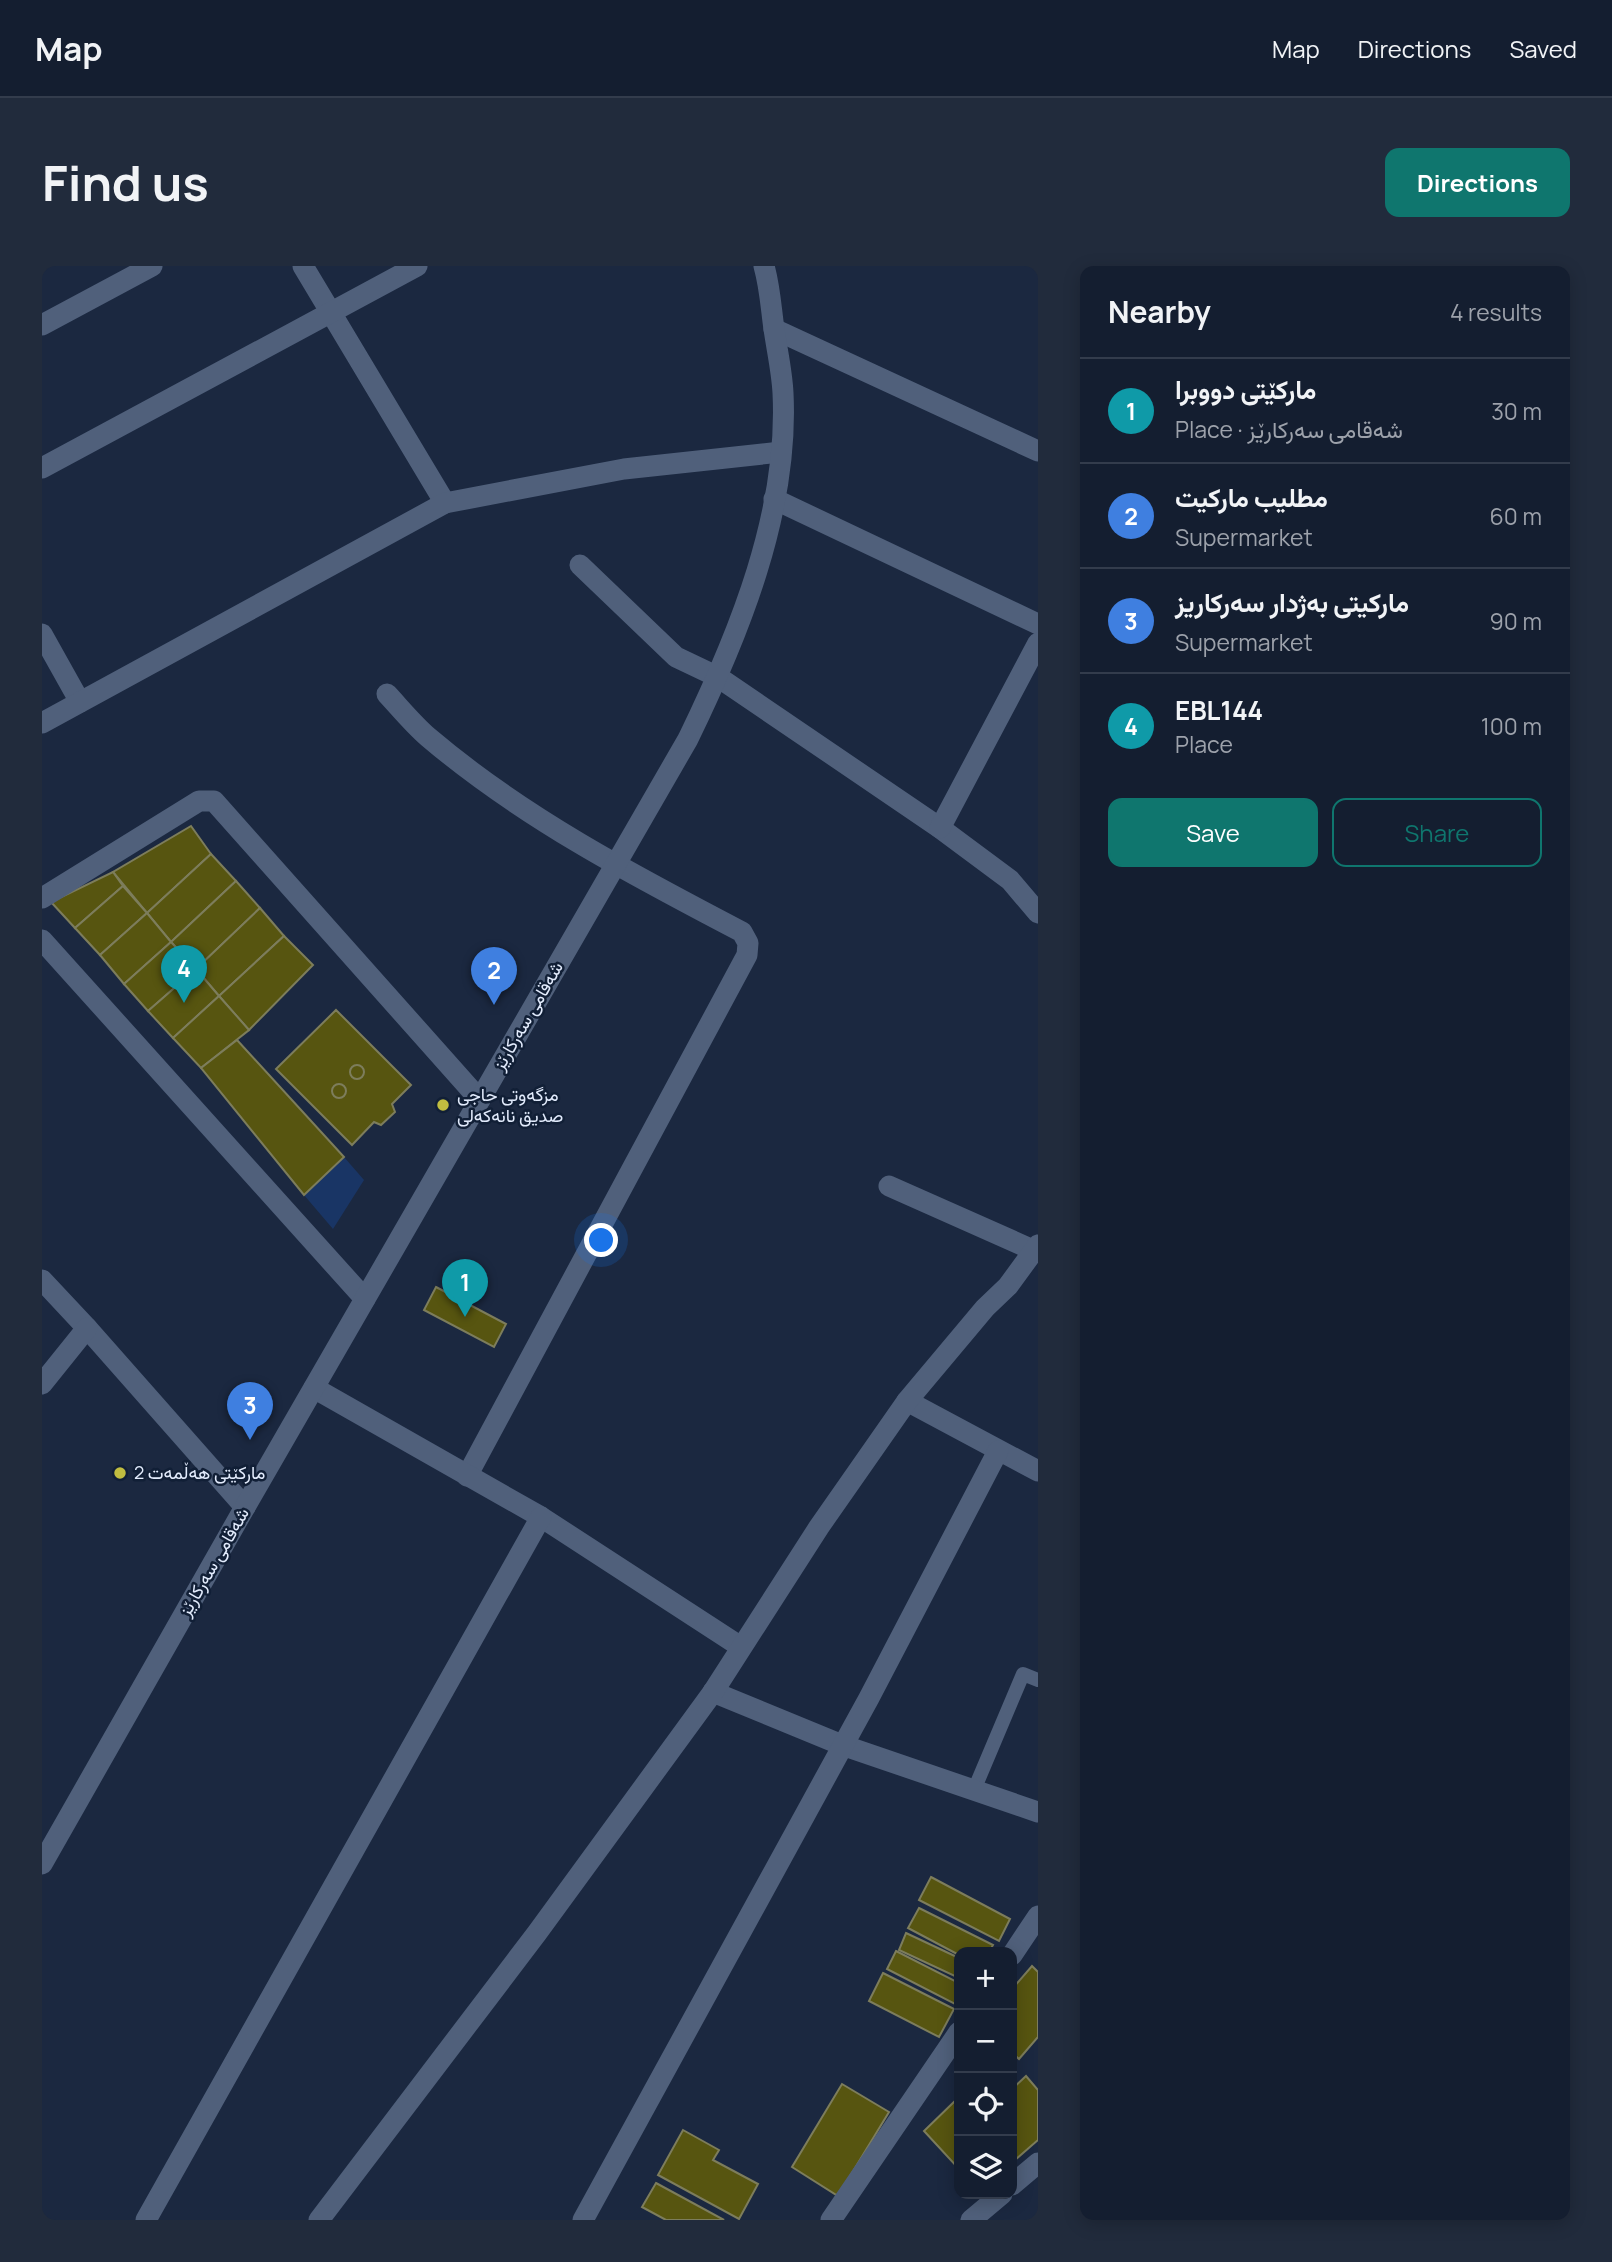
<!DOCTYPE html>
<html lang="en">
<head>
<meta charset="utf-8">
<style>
	:root { --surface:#141e30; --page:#212b3c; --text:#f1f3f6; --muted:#9da2ab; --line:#333c4c; --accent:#0f766e }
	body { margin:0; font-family:Manrope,Vazirmatn,sans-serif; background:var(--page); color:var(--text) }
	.controls { position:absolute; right:21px; bottom:21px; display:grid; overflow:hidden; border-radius:14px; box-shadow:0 4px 18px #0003 }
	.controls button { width:63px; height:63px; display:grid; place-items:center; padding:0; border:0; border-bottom:2px solid var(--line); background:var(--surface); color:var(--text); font:35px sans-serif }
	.you { position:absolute; left:560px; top:975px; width:24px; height:24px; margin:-18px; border:5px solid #fff; border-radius:50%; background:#1a73e8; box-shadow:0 0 0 10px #1a73e833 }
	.badge { display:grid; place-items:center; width:46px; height:46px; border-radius:50%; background:var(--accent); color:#fff; font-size:23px; font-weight:700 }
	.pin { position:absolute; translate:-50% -58px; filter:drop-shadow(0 2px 4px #0008) }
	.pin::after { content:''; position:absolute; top:37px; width:24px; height:21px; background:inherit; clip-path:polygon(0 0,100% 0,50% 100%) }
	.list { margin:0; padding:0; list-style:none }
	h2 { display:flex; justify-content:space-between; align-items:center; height:91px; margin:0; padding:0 28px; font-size:30px }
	h2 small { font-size:23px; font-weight:400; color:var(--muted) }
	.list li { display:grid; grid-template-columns:46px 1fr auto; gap:21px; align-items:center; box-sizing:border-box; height:105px; padding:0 28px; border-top:2px solid var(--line) }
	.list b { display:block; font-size:26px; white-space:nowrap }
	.list p { margin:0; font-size:23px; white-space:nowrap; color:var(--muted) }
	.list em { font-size:23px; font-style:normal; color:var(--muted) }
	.actions { display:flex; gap:14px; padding:21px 28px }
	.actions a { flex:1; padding:16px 0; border:2px solid var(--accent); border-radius:14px; text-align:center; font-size:24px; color:var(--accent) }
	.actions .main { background:var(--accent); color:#fff }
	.icon { flex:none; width:38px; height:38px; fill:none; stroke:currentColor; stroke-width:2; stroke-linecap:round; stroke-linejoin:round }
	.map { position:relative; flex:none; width:996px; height:1954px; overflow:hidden; border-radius:14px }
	header { display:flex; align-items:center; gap:42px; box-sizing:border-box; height:98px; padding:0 35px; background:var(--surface); border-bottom:2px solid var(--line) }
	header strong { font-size:33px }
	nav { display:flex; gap:38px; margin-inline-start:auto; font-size:24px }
	.intro { display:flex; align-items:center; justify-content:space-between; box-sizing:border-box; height:168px; padding:0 42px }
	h1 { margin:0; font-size:49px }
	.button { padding:18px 32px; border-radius:14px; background:var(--accent); color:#fff; font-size:24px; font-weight:700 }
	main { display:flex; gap:42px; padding:0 42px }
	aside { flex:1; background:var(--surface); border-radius:14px; box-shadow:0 4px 18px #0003 }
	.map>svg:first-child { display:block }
	.green { fill:#193565 }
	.building { fill:#575510; stroke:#7d7d5c; stroke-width:2 }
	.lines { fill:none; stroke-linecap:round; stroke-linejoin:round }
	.lane { stroke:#50607b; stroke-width:14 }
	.street { stroke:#50607b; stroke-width:21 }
	.secondary { stroke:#50607b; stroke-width:21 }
	.poi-dot { fill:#c1bd40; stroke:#111f36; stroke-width:2.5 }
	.labels { text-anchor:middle; stroke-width:5; stroke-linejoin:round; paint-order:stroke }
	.street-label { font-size:18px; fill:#e2ebfc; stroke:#111f36 }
	.poi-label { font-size:18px; fill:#e2ebfc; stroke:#111f36; text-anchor:start }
</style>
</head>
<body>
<header>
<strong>Map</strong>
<nav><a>Map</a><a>Directions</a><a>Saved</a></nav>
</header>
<div class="intro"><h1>Find us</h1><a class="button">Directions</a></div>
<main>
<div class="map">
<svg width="996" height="1954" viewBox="0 0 996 1954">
	<rect width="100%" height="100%" fill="#1b2840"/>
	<path class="green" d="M 302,891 L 322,914 L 291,963 L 262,929 Z"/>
	<g class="building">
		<path d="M 149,560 L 169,588 L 105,647 L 71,606 Z"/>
		<path d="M 169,588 L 194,615 L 129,676 L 105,647 Z"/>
		<path d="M 71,606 L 81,620 L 33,662 L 9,636 Z"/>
		<path d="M 194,615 L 218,642 L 154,703 L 129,676 Z"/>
		<path d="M 81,620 L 105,647 L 58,689 L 33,662 Z"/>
		<path d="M 218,642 L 242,670 L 177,730 L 154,703 Z"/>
		<path d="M 105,647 L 129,676 L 82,718 L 58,689 Z"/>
		<path d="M 242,670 L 271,699 L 207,764 L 177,730 Z"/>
		<path d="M 129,676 L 154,703 L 106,745 L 82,718 Z"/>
		<path d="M 154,703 L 177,730 L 131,772 L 106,745 Z"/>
		<path d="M 177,730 L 207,764 L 159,802 L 131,772 Z"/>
		<path d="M 294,744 L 369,819 L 350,838 L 353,846 L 339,859 L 332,856 L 310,879 L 234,803 Z"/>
		<path d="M 195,774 L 302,891 L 262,929 L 159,802 Z"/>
		<circle cx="315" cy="806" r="7"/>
		<circle cx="297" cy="825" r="7"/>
		<path d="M 394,1021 L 464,1058 L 452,1081 L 382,1044 Z"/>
		<path d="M 889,1611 L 968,1653 L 957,1675 L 877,1634 Z"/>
		<path d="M 877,1642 L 951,1679 L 947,1686 L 917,1686 L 917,1689 L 866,1662 Z"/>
		<path d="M 864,1667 L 917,1692 L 917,1712 L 857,1684 Z"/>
		<path d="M 854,1685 L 917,1717 L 917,1729 L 913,1738 L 845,1703 Z"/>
		<path d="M 990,1700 L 996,1706 L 996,1771 L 977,1793 L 970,1787 L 970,1723 Z"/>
		<path d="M 841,1707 L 912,1743 L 897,1771 L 827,1735 Z"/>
		<path d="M 984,1810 L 996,1824 L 996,1874 L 973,1894 L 970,1890 L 970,1823 Z"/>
		<path d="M 800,1818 L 847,1846 L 796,1930 L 750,1901 Z"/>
		<path d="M 914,1834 L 917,1837 L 917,1903 L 882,1865 Z"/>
		<path d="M 641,1864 L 677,1884 L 671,1894 L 716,1918 L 697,1953 L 616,1909 Z"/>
		<path d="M 614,1917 L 682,1954 L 624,1954 L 600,1941 Z"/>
	</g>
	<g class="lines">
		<path class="lane" d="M 932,1524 L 981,1408 L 996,1414"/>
		<g class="street">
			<path d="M 261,0 L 403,237"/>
			<path d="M 0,59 L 110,0"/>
			<path d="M 732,63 L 996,185"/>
			<path d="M 0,202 L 375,0"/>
			<path d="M 732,233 L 996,358"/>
			<path d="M 538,299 L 634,391 L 676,411 L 898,562 L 968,614 L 996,647"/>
			<path d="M 0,368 L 38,436"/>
			<path d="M 345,428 C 358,442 371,458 386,471 C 480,551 591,609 700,666 L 706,677 L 705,689 L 425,1210"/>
			<path d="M 0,457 L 403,237 L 582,203 L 739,186"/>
			<path d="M 898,562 L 996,377"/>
			<path d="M 0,632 L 157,535 L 172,535 L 438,834"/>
			<path d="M 0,674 L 323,1033"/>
			<path d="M 847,920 L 991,984"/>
			<path d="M 0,1014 L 45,1062 L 203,1241"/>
			<path d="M 0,1118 L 45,1062"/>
			<path d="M 272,1122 L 499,1251 L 699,1381"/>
			<path d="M 865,1135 L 996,1205"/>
			<path d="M 671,1426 L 800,1479 L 996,1546"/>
			<path d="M 970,1689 L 996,1650"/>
			<path d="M 970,1919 L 996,1897"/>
			<path d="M 104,1954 L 499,1251"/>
			<path d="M 277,1954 L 495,1667 L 671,1426 L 777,1261 L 865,1135 L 943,1042 L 966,1020 L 996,979"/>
			<path d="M 541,1954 L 827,1432 L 956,1185"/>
			<path d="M 789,1954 L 917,1766"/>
			<path d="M 929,1954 L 960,1928"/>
		</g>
		<path class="secondary" d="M 0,1598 L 203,1241 L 646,473 C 697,368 747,246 741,127 C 740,106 735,84 732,63 C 729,42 728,21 722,0"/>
	</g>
	<g class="poi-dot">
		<circle cx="401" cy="839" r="7"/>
		<circle cx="78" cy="1207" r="7"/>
	</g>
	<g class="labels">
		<g class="street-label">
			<text transform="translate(486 750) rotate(-60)" y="6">شەقامی سەرکارێز</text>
			<text transform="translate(172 1296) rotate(-60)" y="6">شەقامی سەرکارێز</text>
		</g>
		<g class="poi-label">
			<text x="415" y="835">مزگەوتی حاجی<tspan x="415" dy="21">صدیق نانەکەلی</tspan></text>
			<text x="92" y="1213">مارکێتی هەڵمەت 2</text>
		</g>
	</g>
</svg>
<div class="controls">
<button>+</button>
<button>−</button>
<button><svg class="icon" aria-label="locate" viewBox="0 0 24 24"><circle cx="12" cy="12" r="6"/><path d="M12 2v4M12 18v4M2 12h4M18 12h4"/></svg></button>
<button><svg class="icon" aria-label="layers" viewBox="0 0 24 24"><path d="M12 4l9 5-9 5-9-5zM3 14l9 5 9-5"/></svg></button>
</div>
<div class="you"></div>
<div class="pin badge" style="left:423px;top:1051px;background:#0f9aa8">1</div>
<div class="pin badge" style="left:452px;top:739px;background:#3f7fe0">2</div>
<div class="pin badge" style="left:208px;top:1174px;background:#3f7fe0">3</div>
<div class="pin badge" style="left:142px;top:737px;background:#0f9aa8">4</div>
</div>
<aside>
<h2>Nearby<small>4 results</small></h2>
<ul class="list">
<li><span class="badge" style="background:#0f9aa8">1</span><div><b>ماركێتى دووبرا</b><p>Place · شەقامی سەرکارێز</p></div><em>30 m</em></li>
<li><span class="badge" style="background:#3f7fe0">2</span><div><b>مطلیب مارکیت</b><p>Supermarket</p></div><em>60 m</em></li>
<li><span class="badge" style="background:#3f7fe0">3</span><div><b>مارکیتی بەژدار سەرکاریز</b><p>Supermarket</p></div><em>90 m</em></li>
<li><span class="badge" style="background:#0f9aa8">4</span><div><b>EBL144</b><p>Place</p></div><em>100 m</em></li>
</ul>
<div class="actions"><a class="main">Save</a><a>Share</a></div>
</aside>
</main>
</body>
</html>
